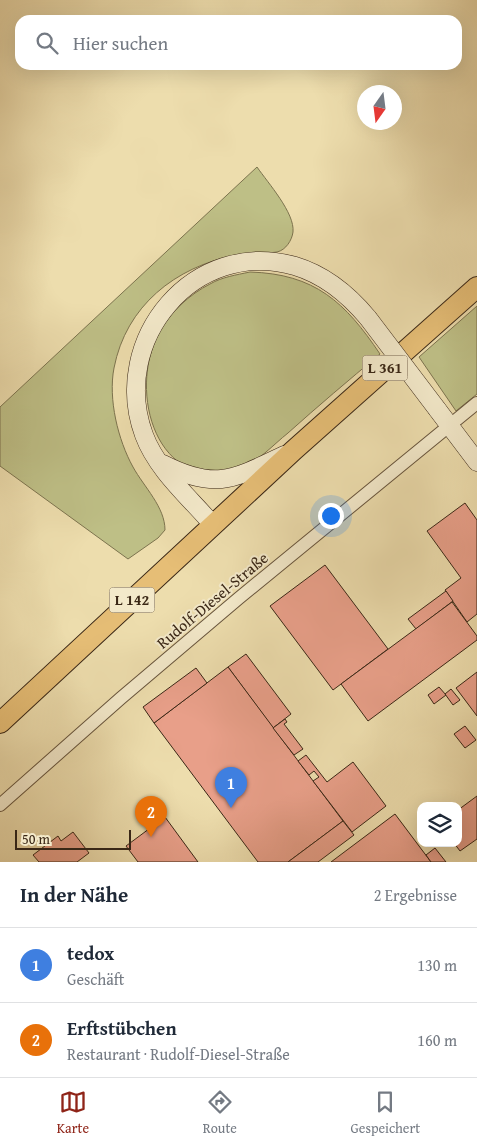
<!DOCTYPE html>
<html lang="de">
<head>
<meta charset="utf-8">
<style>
	:root { --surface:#fff; --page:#f2f2f3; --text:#1f2937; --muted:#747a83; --line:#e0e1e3; --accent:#8f2418 }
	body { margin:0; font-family:"Gentium Book Plus",serif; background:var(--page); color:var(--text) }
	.controls { position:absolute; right:15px; bottom:15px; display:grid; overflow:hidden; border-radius:10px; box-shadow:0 5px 20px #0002 }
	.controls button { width:45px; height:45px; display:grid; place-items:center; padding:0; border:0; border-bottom:1px solid var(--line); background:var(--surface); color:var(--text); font:25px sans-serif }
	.compass { position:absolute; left:357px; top:85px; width:45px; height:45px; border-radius:50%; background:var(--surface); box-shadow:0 5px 20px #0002; rotate:194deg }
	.scale { position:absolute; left:15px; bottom:12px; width:116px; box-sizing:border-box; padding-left:5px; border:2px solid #3a2716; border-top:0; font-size:14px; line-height:18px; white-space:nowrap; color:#3a2716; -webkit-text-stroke:4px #f3e9ca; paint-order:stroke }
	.you { position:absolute; left:330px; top:515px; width:18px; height:18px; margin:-12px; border:4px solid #fff; border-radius:50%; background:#1a73e8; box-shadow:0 0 0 8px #1a73e833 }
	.badge { display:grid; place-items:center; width:32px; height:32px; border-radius:50%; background:var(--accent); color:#fff; font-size:16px; font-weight:700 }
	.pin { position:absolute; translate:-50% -41px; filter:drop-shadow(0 1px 2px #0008) }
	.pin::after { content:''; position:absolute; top:26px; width:18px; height:15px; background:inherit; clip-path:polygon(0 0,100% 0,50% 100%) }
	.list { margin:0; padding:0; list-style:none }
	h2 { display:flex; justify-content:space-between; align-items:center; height:65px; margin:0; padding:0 20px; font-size:21px }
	h2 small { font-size:16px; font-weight:400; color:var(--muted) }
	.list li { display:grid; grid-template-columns:32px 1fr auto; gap:15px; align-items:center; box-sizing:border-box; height:75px; padding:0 20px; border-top:1px solid var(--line) }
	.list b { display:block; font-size:19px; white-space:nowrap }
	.list p { margin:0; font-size:16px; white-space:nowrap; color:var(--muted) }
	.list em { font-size:16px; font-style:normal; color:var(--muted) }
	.icon { flex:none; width:28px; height:28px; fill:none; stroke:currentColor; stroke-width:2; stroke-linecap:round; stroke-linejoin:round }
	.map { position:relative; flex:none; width:477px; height:862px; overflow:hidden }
	.search { position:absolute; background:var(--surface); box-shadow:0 5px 20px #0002; left:15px; right:15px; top:15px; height:55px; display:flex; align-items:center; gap:12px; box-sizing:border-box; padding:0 18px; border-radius:15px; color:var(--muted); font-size:19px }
	.sheet { height:215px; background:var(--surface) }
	nav { display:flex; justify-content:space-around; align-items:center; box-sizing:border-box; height:70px; border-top:1px solid var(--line); background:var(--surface); font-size:14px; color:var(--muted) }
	nav a { display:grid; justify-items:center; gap:2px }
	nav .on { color:var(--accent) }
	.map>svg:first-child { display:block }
	.green { fill:#bebf86; stroke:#7c734e }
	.building { fill:#e89f89; stroke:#3a2716 }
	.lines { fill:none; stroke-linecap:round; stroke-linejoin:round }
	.street-casing { stroke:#67543c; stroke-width:14 }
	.secondary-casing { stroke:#3a2716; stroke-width:19 }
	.primary-casing { stroke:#3a2716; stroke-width:22 }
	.street { stroke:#f3e9ca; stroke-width:12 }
	.secondary { stroke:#f3e9ca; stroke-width:18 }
	.primary { stroke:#e6be76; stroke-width:20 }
	.secondary-bridge-casing { stroke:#3a2716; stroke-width:19; stroke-linecap:butt }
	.secondary-bridge { stroke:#f3e9ca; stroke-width:18 }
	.labels { text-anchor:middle; stroke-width:4; stroke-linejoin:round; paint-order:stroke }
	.shield { fill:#f3e9ca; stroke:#72614c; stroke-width:1 }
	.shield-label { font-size:15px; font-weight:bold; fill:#3a2716 }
	.street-label { font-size:16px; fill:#3a2716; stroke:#f3e9ca }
</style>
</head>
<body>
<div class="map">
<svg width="477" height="862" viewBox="0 0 477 862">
	<rect width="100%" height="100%" fill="#edddad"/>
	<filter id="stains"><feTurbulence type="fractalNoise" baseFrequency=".004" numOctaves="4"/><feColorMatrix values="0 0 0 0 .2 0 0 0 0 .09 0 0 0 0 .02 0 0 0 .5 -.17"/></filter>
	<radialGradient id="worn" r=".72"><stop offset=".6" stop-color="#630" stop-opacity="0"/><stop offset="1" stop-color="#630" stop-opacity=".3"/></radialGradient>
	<g class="green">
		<path d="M 257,167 C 268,183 295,213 293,232 C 292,240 286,250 277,252 C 264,254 249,252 236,255 C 175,267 126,306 114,368 C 108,399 118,440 133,467 C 144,487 165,507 165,530 L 158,538 L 128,559 L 0,466 L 0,407 Z"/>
		<path d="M 250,272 C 315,274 345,302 380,354 C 349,380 318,406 288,433 C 274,444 257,463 239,469 C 157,496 127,392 159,333 C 169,313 190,294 210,284 C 222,277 236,275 250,272 Z"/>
		<path d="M 477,306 L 477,394 L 456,411 L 419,357 Z"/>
	</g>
	<g class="building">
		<path d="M 465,503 L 477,520 L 477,614 L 467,622 L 445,590 L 461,578 L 427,531 Z"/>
		<path d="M 325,565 L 388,649 L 333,690 L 270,606 Z"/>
		<path d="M 446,591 L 453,601 L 416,629 L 408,619 Z"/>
		<path d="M 452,602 L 477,636 L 477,640 L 368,721 L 341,684 Z"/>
		<path d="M 246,654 L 291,714 L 273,728 L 228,667 Z"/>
		<path d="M 228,667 L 343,821 L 288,862 L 258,862 L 154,723 Z"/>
		<path d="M 196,668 L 207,683 L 154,723 L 143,707 Z"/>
		<path d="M 477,672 L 477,716 L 456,688 Z"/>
		<path d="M 439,687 L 446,695 L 434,704 L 428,695 Z"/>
		<path d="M 451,689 L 460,700 L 453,705 L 445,694 Z"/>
		<path d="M 285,719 L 287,722 L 284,724 L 303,749 L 294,755 L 273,728 Z"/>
		<path d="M 465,726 L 476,740 L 465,748 L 454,734 Z"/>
		<path d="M 306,755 L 327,782 L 353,762 L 386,806 L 352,832 L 313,781 L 319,777 L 314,771 L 309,775 L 298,761 Z"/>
		<path d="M 477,796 L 477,839 L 460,851 L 454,843 L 458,843 L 458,810 Z"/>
		<path d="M 395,814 L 431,862 L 331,862 Z"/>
		<path d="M 165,817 L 198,862 L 138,862 L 126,846 Z"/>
		<path d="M 343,821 L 354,835 L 318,862 L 288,862 Z"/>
		<path d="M 73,832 L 89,853 L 77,862 L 39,862 L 33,855 L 58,836 L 61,841 Z"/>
		<path d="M 435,848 L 446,862 L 431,862 L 426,855 Z"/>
	</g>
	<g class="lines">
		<defs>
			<path id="street" d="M 0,805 L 121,698 L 239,598 L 477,403"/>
			<g id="secondary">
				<path d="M 437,409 L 477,462"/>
				<path d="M 163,464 C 216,491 234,479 284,455"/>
				<path d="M 213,525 C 189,497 157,470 144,435 C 109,340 194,237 295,266 C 325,275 348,294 368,318"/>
			</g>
			<path id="primary" d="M 0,723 L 294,450 L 477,287"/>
		</defs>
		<use href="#street" class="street-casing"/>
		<use href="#secondary" class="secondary-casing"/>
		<use href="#primary" class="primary-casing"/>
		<use href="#street" class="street"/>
		<use href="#secondary" class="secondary"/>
		<use href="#primary" class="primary"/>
		<defs>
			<path id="secondary-bridge" d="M 368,318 L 437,409"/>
		</defs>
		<use href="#secondary-bridge" class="secondary-bridge-casing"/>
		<use href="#secondary-bridge" class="secondary-bridge"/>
	</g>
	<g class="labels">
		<g class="shield">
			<rect x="362.5" y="355.5" width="45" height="25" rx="4"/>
			<rect x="109.5" y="587.5" width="45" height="25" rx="4"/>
		</g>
		<g class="shield-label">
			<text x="385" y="373">L 361</text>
			<text x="132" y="605">L 142</text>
		</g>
		<g class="street-label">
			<text transform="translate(212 600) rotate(-40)" y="6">Rudolf-Diesel-Straße</text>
		</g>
	</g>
	<rect width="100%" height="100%" filter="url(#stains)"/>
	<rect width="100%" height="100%" fill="url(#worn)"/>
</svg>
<div class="controls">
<button><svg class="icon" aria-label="layers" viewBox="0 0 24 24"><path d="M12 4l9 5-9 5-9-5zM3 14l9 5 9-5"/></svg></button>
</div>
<svg class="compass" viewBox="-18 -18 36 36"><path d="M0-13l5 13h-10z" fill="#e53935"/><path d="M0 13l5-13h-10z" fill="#747a83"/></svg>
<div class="scale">50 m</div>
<div class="you"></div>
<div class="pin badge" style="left:231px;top:808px;background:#3f7fe0">1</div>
<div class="pin badge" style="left:151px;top:837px;background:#e8710a">2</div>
<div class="search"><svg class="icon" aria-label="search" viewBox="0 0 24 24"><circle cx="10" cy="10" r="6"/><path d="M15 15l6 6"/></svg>Hier suchen</div>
</div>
<section class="sheet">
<h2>In der Nähe<small>2 Ergebnisse</small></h2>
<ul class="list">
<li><span class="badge" style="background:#3f7fe0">1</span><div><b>tedox</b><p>Geschäft</p></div><em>130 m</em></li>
<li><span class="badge" style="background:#e8710a">2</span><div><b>Erftstübchen</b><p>Restaurant · Rudolf-Diesel-Straße</p></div><em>160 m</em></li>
</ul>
</section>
<nav>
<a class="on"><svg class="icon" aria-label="map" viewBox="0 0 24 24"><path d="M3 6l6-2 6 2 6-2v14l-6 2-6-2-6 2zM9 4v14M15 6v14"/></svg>Karte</a>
<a><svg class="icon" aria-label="directions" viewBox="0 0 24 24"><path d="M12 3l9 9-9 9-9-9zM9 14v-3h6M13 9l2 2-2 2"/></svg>Route</a>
<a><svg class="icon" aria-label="saved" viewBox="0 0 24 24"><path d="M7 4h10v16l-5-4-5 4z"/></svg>Gespeichert</a>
</nav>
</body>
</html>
